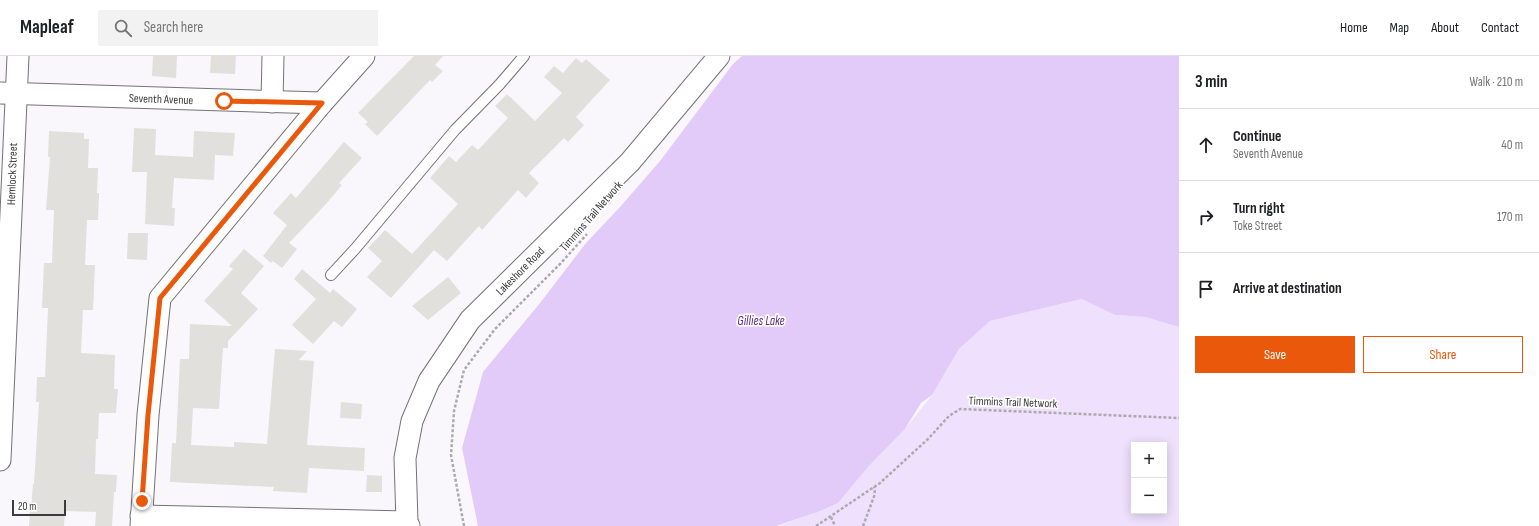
<!DOCTYPE html>
<html lang="en">
<head>
<meta charset="utf-8">
<style>
	:root { --surface:#fff; --page:#f2f2f2; --text:#202124; --muted:#757577; --line:#e0e0e0; --accent:#ea580c }
	body { margin:0; font-family:"Sofia Sans Condensed",sans-serif; background:var(--page); color:var(--text) }
	.controls { position:absolute; right:12px; bottom:12px; display:grid; overflow:hidden; border-radius:0px; box-shadow:0 2px 10px #0003 }
	.controls button { width:36px; height:36px; display:grid; place-items:center; padding:0; border:0; border-bottom:1px solid var(--line); background:var(--surface); color:var(--text); font:20px sans-serif }
	.scale { position:absolute; left:12px; bottom:10px; width:54px; box-sizing:border-box; padding-left:4px; border:2px solid #3b3a3c; border-top:0; font-size:11px; line-height:14px; white-space:nowrap; color:#3b3a3c; -webkit-text-stroke:3px #fff; paint-order:stroke }
	.stop { position:absolute; width:12px; height:12px; margin:-9px; border:3px solid #ea580c; border-radius:50%; background:#fff }
	.stop.end { background:#ea580c; border-color:#fff; box-shadow:0 1px 4px #0008 }
	.list { margin:0; padding:0; list-style:none }
	h2 { display:flex; justify-content:space-between; align-items:center; height:52px; margin:0; padding:0 16px; font-size:17px }
	h2 small { font-size:13px; font-weight:400; color:var(--muted) }
	.list li { display:grid; grid-template-columns:26px 1fr auto; gap:12px; align-items:center; box-sizing:border-box; height:72px; padding:0 16px; border-top:1px solid var(--line) }
	.list b { display:block; font-size:15px; white-space:nowrap }
	.list p { margin:0; font-size:13px; white-space:nowrap; color:var(--muted) }
	.list em { font-size:13px; font-style:normal; color:var(--muted) }
	.actions { display:flex; gap:8px; padding:12px 16px }
	.actions a { flex:1; padding:9px 0; border:1px solid var(--accent); border-radius:0px; text-align:center; font-size:14px; color:var(--accent) }
	.actions .main { background:var(--accent); color:#fff }
	.icon { flex:none; width:22px; height:22px; fill:none; stroke:currentColor; stroke-width:2; stroke-linecap:round; stroke-linejoin:round }
	.map { position:relative; flex:none; width:1179px; height:470px; overflow:hidden }
	header { display:flex; align-items:center; gap:24px; box-sizing:border-box; height:56px; padding:0 20px; background:var(--surface); border-bottom:1px solid var(--line) }
	header strong { font-size:19px }
	nav { display:flex; gap:22px; margin-inline-start:auto; font-size:14px }
	.search { width:280px; height:36px; background:var(--page); display:flex; align-items:center; gap:10px; box-sizing:border-box; padding:0 14px; border-radius:0px; color:var(--muted); font-size:15px }
	main { display:flex }
	aside { flex:1; background:var(--surface) }
	.map>svg:first-child { display:block }
	.green { fill:#efe1fd; fill-rule:evenodd }
	.water { fill:#e3cbf9 }
	.building { fill:#e2e0dc }
	.lines { fill:none; stroke-linecap:round; stroke-linejoin:round }
	.lane-casing { stroke:#747275; stroke-width:12 }
	.street-casing { stroke:#747275; stroke-width:23 }
	.path { stroke:#acaaae; stroke-width:2.5; stroke-dasharray:3 2; stroke-linecap:butt }
	.lane { stroke:#fff; stroke-width:10 }
	.street { stroke:#fff; stroke-width:21 }
	.route { stroke:#ea580c; stroke-width:5 }
	.labels { text-anchor:middle; stroke-width:3.5; stroke-linejoin:round; paint-order:stroke }
	.street-label { font-size:12px; fill:#3b3a3c; stroke:#fff }
	.water-label { font-size:13px; font-style:italic; fill:#5e2d81; stroke:#fff }
</style>
</head>
<body>
<header>
<strong>Mapleaf</strong>
<div class="search"><svg class="icon" aria-label="search" viewBox="0 0 24 24"><circle cx="10" cy="10" r="6"/><path d="M15 15l6 6"/></svg>Search here</div>
<nav><a>Home</a><a>Map</a><a>About</a><a>Contact</a></nav>
</header>
<main>
<div class="map">
<svg width="1179" height="470" viewBox="0 0 1179 470">
	<rect width="100%" height="100%" fill="#f9f7fb"/>
	<path class="green" d="M 1083,243 L 1115,259 L 1145,261 L 1179,271 L 1179,470 L 779,470 L 838,447 L 868,411 L 905,373 L 932,339 L 959,293 L 990,265 ZM 1134,389 L 1164,389 L 1164,455 L 1134,455 Z"/>
	<path class="water" d="M 742,0 L 1179,0 L 1179,271 L 1145,261 L 1115,259 L 1082,243 L 990,265 L 959,293 L 932,339 L 921,347 L 905,373 L 868,411 L 838,447 L 820,455 L 776,470 L 478,470 L 462,392 L 483,316 L 540,247 L 586,187 L 620,151 L 660,105 L 733,8 Z"/>
	<g class="building">
		<path d="M 153,0 L 177,0 L 176,22 L 152,20 Z"/>
		<path d="M 211,0 L 236,0 L 235,18 L 210,17 Z"/>
		<path d="M 414,0 L 443,0 L 435,9 L 443,15 L 432,26 L 430,24 L 377,80 L 365,68 L 368,66 L 358,57 Z"/>
		<path d="M 576,2 L 582,7 L 586,3 L 610,24 L 576,61 L 584,69 L 568,86 L 564,82 L 529,117 L 539,127 L 526,142 L 518,134 L 482,174 L 479,170 L 447,205 L 434,194 L 391,242 L 367,221 L 382,205 L 368,192 L 385,174 L 412,198 L 458,148 L 430,122 L 449,100 L 456,106 L 472,89 L 478,94 L 508,62 L 495,50 L 507,38 L 535,65 L 562,37 L 544,21 L 554,10 L 563,17 Z"/>
		<path d="M 134,72 L 156,73 L 155,99 L 193,101 L 194,75 L 235,77 L 233,100 L 215,99 L 214,124 L 174,122 L 172,152 L 175,152 L 174,170 L 145,168 L 147,116 L 132,116 Z"/>
		<path d="M 49,75 L 84,77 L 84,83 L 89,83 L 88,112 L 98,112 L 97,137 L 99,137 L 98,164 L 87,164 L 85,209 L 95,209 L 93,254 L 83,254 L 81,297 L 115,299 L 114,333 L 118,333 L 116,357 L 99,357 L 98,383 L 96,383 L 95,418 L 117,419 L 116,436 L 114,436 L 112,470 L 95,470 L 96,456 L 65,455 L 64,470 L 29,470 L 30,453 L 31,453 L 33,428 L 34,428 L 37,379 L 39,346 L 36,346 L 37,321 L 45,321 L 48,252 L 42,252 L 44,207 L 52,207 L 54,154 L 46,154 L 50,101 L 48,101 Z"/>
		<path d="M 344,86 L 362,102 L 339,127 L 342,129 L 326,148 L 289,187 L 297,193 L 282,212 L 273,205 L 271,207 L 263,200 L 287,169 L 273,157 L 291,137 L 296,142 Z"/>
		<path d="M 128,177 L 148,177 L 147,204 L 127,203 Z"/>
		<path d="M 244,193 L 264,210 L 241,237 L 258,253 L 228,285 L 228,292 L 223,292 L 219,353 L 193,352 L 191,389 L 234,391 L 234,386 L 267,388 L 275,293 L 307,295 L 299,304 L 314,305 L 307,389 L 365,392 L 364,415 L 309,412 L 307,437 L 273,435 L 274,431 L 170,426 L 172,387 L 176,387 L 180,303 L 189,303 L 190,268 L 232,270 L 204,245 L 233,213 L 229,210 Z"/>
		<path d="M 302,213 L 330,237 L 333,233 L 357,253 L 342,271 L 334,265 L 313,288 L 292,269 L 316,243 L 294,223 Z"/>
		<path d="M 448,221 L 461,237 L 428,264 L 412,250 Z"/>
		<path d="M 341,346 L 362,348 L 361,363 L 340,362 Z"/>
		<path d="M 367,419 L 382,420 L 382,436 L 366,436 Z"/>
	</g>
	<g class="lines">
		<defs>
			<path id="lane" d="M 331,219 L 355,193 L 455,74 L 500,28 L 524,0"/>
			<g id="street">
				<path d="M 0,37 L 322,47"/>
				<path d="M 272,46 L 273,0"/>
				<path d="M 0,404 L 18,0"/>
				<path d="M 141,460 L 407,466"/>
				<path d="M 141,470 L 148,359 L 160,242 L 322,47 L 364,0"/>
				<path d="M 409,470 L 407,466 L 405,402 L 412,365 L 429,325 L 470,264 L 630,106 L 719,0"/>
			</g>
		</defs>
		<use href="#lane" class="lane-casing"/>
		<use href="#street" class="street-casing"/>
		<g class="path">
			<path d="M 831,461 L 835,470"/>
			<path d="M 464,470 L 451,399 L 454,355 L 464,314 L 495,273 L 561,207 L 587,178"/>
			<path d="M 816,470 L 880,427 L 928,383 L 949,360 L 960,353 L 1179,362"/>
			<path d="M 863,470 L 875,438 L 874,431"/>
		</g>
		<use href="#lane" class="lane"/>
		<use href="#street" class="street"/>
	</g>
	<g class="lines">
		<path class="route" d="M 142,445 L 148,359 L 160,242 L 322,47 L 224,45"/>
	</g>
	<g class="labels">
		<g class="street-label">
			<text transform="translate(161 43) rotate(2)" y="4">Seventh Avenue</text>
			<text transform="translate(12 118) rotate(-88)" y="4">Hemlock Street</text>
			<text transform="translate(591 160) rotate(-49)" y="4">Timmins Trail Network</text>
			<text transform="translate(520 215) rotate(-45)" y="4">Lakeshore Road</text>
			<text transform="translate(1013 346) rotate(2)" y="4">Timmins Trail Network</text>
		</g>
		<g class="water-label">
			<text x="761" y="269">Gillies Lake</text>
		</g>
	</g>
</svg>
<div class="controls">
<button>+</button>
<button>−</button>
</div>
<div class="scale">20 m</div>
<div class="stop" style="left:224px;top:45px"></div>
<div class="stop end" style="left:142px;top:445px"></div>
</div>
<aside>
<h2>3 min<small>Walk · 210 m</small></h2>
<ul class="list">
<li><svg class="icon" aria-label="ahead" viewBox="0 0 24 24"><path d="M12 20V5M6 11l6-6 6 6"/></svg><div><b>Continue</b><p>Seventh Avenue</p></div><em>40 m</em></li>
<li><svg class="icon" aria-label="right" viewBox="0 0 24 24"><path d="M7 20v-9h11M14 6l5 5-5 5"/></svg><div><b>Turn right</b><p>Toke Street</p></div><em>170 m</em></li>
<li><svg class="icon" aria-label="arrive" viewBox="0 0 24 24"><path d="M6 21V4h12l-3 4 3 4H6"/></svg><div><b>Arrive at destination</b></div></li>
</ul>
<div class="actions"><a class="main">Save</a><a>Share</a></div>
</aside>
</main>
</body>
</html>
